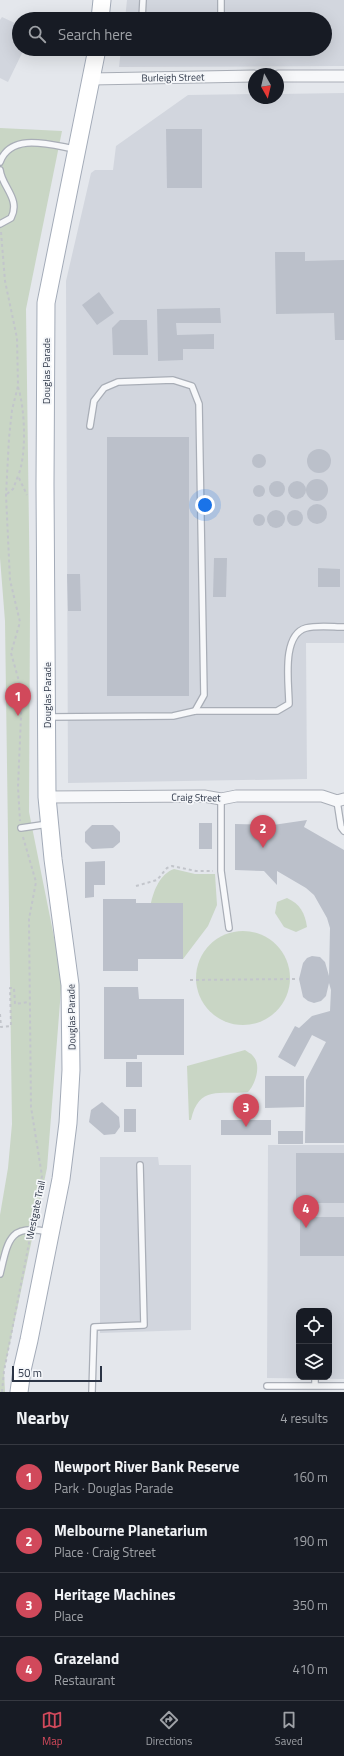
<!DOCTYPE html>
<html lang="en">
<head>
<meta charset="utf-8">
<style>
	:root { --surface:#171b24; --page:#242831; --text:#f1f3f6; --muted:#9ea1a6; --line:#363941; --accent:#d1495b }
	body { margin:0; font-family:"Titillium Web",sans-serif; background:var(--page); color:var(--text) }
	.controls { position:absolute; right:12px; bottom:12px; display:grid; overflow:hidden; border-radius:8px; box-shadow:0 4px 16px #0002 }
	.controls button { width:36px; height:36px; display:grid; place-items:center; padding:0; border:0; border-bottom:1px solid var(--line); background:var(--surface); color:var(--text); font:20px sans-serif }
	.compass { position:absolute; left:248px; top:68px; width:36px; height:36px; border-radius:50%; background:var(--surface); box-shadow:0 4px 16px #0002; rotate:172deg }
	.scale { position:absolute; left:12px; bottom:10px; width:90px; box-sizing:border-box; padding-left:4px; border:2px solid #2b3445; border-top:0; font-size:11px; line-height:14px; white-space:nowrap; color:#2b3445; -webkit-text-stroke:3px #f4f6f9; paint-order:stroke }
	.you { position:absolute; left:205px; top:505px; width:14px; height:14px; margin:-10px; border:3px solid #fff; border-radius:50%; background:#1a73e8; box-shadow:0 0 0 6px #1a73e833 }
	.badge { display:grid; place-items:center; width:26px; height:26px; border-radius:50%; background:var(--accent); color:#fff; font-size:13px; font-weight:700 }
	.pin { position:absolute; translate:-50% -33px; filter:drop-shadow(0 1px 2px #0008) }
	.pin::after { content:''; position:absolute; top:21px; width:14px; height:12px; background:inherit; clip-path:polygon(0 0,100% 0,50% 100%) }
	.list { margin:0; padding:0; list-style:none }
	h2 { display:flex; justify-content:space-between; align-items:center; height:52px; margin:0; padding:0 16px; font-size:17px }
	h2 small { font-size:13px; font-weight:400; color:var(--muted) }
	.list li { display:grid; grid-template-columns:26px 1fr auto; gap:12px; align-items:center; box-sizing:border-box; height:64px; padding:0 16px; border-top:1px solid var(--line) }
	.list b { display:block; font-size:15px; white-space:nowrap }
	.list p { margin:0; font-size:13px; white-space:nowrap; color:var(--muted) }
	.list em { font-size:13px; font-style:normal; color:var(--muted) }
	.icon { flex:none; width:22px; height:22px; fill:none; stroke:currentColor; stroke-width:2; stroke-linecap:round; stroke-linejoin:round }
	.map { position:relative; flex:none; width:344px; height:1392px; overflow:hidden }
	.search { position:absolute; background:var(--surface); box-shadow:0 4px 16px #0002; left:12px; right:12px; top:12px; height:44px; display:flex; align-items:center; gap:10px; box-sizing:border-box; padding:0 14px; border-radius:22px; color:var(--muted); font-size:15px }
	.sheet { height:308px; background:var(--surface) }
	nav { display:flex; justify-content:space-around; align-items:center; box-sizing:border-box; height:56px; border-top:1px solid var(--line); background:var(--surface); font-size:11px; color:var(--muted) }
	nav a { display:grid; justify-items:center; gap:2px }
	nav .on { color:var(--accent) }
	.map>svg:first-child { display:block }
	.built { fill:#d2d6de; fill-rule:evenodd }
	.green { fill:#c9d6c5 }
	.building { fill:#bbc0ca }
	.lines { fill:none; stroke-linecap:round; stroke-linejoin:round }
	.service-casing { stroke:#a9aeb7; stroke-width:8 }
	.minor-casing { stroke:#a9aeb7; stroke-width:13 }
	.primary-casing { stroke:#a3abb8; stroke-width:19 }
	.path { stroke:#c2c5cb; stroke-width:2; stroke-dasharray:3 3; stroke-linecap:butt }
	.service { stroke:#f7f8fa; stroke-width:5.5 }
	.minor { stroke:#f7f8fa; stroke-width:11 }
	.primary { stroke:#fff; stroke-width:17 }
	.labels { text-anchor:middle; stroke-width:3.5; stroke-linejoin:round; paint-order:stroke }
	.street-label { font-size:10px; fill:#2b3445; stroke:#f4f6f9 }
</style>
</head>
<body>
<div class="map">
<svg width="344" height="1392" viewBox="0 0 344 1392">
	<rect width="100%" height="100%" fill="#e4e7ec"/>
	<g class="built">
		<path d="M 127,0 L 344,0 L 344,66 L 119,67 L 121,49 L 325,49 L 325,19 L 125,19 Z"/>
		<path d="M 2,17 L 19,25 L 19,49 L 24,49 L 8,82 L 0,78 L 0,20 Z"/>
		<path d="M 344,93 L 344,643 L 306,643 L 307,779 L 68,783 L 66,281 L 91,173 L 95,170 L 113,170 L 116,146 L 188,95 L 254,94 L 254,98 L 278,98 L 278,94 Z"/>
		<path d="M 268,1145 L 344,1145 L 344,1379 L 267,1378 ZM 299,1311 L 329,1311 L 329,1377 L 299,1377 Z"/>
		<path d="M 100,1157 L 158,1157 L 159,1165 L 191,1165 L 191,1330 L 100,1333 Z"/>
	</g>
	<g class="green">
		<path d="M 0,128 L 62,131 L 26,309 L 30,603 L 29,812 L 62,977 L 47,1168 L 4,1371 L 5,1392 L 0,1392 L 0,1215 L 8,1168 L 12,1124 L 5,621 L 0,558 Z"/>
		<path d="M 174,869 L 195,874 L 215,874 L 217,905 L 208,926 L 183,959 L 183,903 L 151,903 C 154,890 160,874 174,869 Z"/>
		<path d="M 287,898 C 300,904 305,913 307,927 L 296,932 L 284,927 L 275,913 L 277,902 Z"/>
		<circle cx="243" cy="978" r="47"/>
		<path d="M 245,1050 C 247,1052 251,1053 253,1056 C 262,1065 255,1085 248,1092 C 219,1095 199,1085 191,1120 L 189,1120 L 187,1066 Z"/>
	</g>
	<g class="building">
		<path d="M 166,129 L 202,129 L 202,188 L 167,188 Z"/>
		<path d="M 275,252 L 305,252 L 305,261 L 344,260 L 344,340 L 335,340 L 334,313 L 276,314 Z"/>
		<path d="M 99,292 L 114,313 L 97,325 L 82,305 Z"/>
		<path d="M 220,308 L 221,323 L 176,323 L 177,335 L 214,334 L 214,349 L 183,349 L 183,360 L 158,361 L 157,309 Z"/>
		<path d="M 120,320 L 147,320 L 148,355 L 113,355 L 112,328 Z"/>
		<rect x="107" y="437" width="82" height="259"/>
		<circle cx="319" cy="461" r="12"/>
		<circle cx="259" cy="461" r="7"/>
		<circle cx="317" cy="490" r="11"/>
		<circle cx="277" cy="489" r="8"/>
		<circle cx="297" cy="490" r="9"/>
		<circle cx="259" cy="491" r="6"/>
		<circle cx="317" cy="514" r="10"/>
		<circle cx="295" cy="518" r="8"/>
		<circle cx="276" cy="519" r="9"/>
		<circle cx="259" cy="520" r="6"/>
		<path d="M 214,558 L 227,558 L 226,597 L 213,597 Z"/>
		<path d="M 318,568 L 340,569 L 340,587 L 318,587 Z"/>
		<path d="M 67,574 L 80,574 L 81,611 L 68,611 Z"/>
		<path d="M 307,820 L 304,827 L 344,850 L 344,1143 L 305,1143 L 306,1080 L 326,1042 L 312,1035 L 295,1067 L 278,1057 L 295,1026 L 299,1028 L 312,1016 L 330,1011 L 331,990 L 329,983 L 326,996 L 321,1001 L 314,1003 L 308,1001 L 303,997 L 299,979 L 303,963 L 307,958 L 312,956 L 320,957 L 325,962 L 329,976 L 330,928 L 327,918 L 314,895 L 306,888 L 277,871 L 277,885 L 264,871 L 235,870 L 235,824 L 273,825 Z"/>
		<rect x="199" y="823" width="13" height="26"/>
		<path d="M 92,825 L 113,825 L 120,832 L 120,842 L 113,848 L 92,849 L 85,842 L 85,832 Z"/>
		<path d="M 105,861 L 105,885 L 94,885 L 94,897 L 85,898 L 85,862 Z"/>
		<path d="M 103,899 L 136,899 L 136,903 L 183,903 L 183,959 L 138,959 L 138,971 L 103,971 Z"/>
		<path d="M 104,987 L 138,987 L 139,999 L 184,999 L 184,1055 L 137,1055 L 137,1059 L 104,1059 Z"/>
		<rect x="126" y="1062" width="16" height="25"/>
		<path d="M 265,1076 L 304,1076 L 304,1107 L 265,1108 Z"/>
		<path d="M 102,1102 L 119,1117 L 120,1127 L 115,1134 L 104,1135 L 89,1122 L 91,1110 Z"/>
		<rect x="124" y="1109" width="12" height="23"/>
		<rect x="221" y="1120" width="50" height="15"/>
		<rect x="278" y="1131" width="25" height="13"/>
		<rect x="296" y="1153" width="48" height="50"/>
		<rect x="300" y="1217" width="44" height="39"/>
	</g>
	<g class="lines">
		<defs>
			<g id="service">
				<path d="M 221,0 L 221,19"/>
				<path d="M 142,19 L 143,0"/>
				<path d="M 0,162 C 11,132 51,145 75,149"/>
				<path d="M 0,170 C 2,187 21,199 11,218 L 0,224"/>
				<path d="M 195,711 L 277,711 L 289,704 C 289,684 281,635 306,628 C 317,625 333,627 344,627"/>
				<path d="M 48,717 L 173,716 L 195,711 L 204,695 L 199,404 L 192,386 L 173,380 L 118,382 L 104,388 L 94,401 L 90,426"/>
				<path d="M 221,799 L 221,871 L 229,928"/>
				<path d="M 337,801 L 341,827 L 344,831"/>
				<path d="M 21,828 L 48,824"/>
				<path d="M 0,1274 C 8,1241 9,1223 48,1232"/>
				<path d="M 315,1377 L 315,1385"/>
				<path d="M 267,1386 L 344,1386"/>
				<path d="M 92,1392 L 94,1327 L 144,1325 L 140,1165"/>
			</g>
			<g id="minor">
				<path d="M 278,76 L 344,76"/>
				<path d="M 91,79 L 254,76"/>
				<path d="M 47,797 L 204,796 L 221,799 L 236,796 L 322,796 L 337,801 L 344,799"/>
			</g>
			<g id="primary">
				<path d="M 100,19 L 102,0"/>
				<path d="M 19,1392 L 22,1370 L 29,1340 L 61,1179 L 68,1123 L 71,1070 L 70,985 L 53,859 L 47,797 L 45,484 L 46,303 L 97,49"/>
			</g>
		</defs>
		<use href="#service" class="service-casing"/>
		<use href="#minor" class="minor-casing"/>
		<use href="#primary" class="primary-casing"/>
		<g class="path">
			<path d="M 1,232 L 5,281 L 17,338 L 18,386 L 12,410 L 9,438 L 6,495 L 10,580 L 20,622 L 11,653 L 22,692 L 18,787 L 20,821"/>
			<path d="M 18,387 C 25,408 27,455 18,476"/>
			<path d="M 7,494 L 13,489 L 18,476 L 27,495"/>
			<path d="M 23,837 L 36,882 L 29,919 L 31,1107 L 42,1176 L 34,1222"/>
			<path d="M 136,886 L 157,880 L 167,868 L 172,866 L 196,871 L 213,871"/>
			<path d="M 190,980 L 295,979"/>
			<path d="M 0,1014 L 1,1027 L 11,1026 L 10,988 L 14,988 L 15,1004 L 29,1002"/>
			<path d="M 2,1392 L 4,1371 L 30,1238"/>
		</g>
		<use href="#service" class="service"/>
		<use href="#minor" class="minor"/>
		<use href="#primary" class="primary"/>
	</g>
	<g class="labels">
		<g class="street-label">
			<text transform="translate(173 77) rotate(-1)" y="4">Burleigh Street</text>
			<text transform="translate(46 371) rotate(-90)" y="4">Douglas Parade</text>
			<text transform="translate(47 695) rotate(-90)" y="4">Douglas Parade</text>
			<text transform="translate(196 797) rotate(1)" y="4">Craig Street</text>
			<text transform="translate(71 1017) rotate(-91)" y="4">Douglas Parade</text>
			<text transform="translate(35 1210) rotate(-78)" y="4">Westgate Trail</text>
		</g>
	</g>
</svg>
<div class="controls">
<button><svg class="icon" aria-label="locate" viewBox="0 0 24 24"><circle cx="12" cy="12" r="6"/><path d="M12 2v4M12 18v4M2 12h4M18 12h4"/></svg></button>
<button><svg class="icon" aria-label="layers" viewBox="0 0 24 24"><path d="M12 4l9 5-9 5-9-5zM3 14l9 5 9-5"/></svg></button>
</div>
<svg class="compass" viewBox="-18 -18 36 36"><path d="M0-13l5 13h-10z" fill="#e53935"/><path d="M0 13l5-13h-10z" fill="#9ea1a6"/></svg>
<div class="scale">50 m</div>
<div class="you"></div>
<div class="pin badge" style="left:18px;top:716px">1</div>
<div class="pin badge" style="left:263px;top:848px">2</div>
<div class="pin badge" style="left:246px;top:1127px">3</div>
<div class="pin badge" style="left:306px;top:1228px">4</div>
<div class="search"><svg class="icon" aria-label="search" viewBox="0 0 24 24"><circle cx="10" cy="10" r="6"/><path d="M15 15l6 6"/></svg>Search here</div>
</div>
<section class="sheet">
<h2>Nearby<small>4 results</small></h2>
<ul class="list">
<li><span class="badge">1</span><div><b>Newport River Bank Reserve</b><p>Park · Douglas Parade</p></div><em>160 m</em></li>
<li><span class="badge">2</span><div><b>Melbourne Planetarium</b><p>Place · Craig Street</p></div><em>190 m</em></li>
<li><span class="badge">3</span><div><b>Heritage Machines</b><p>Place</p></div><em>350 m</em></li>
<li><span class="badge">4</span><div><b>Grazeland</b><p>Restaurant</p></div><em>410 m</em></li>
</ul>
</section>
<nav>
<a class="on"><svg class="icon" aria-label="map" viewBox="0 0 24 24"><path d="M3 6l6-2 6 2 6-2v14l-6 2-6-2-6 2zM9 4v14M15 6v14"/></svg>Map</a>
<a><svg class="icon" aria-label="directions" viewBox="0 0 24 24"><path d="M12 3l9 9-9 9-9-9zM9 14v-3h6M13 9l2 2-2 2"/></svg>Directions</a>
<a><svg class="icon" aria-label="saved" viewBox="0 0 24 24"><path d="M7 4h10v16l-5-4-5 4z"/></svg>Saved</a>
</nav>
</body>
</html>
